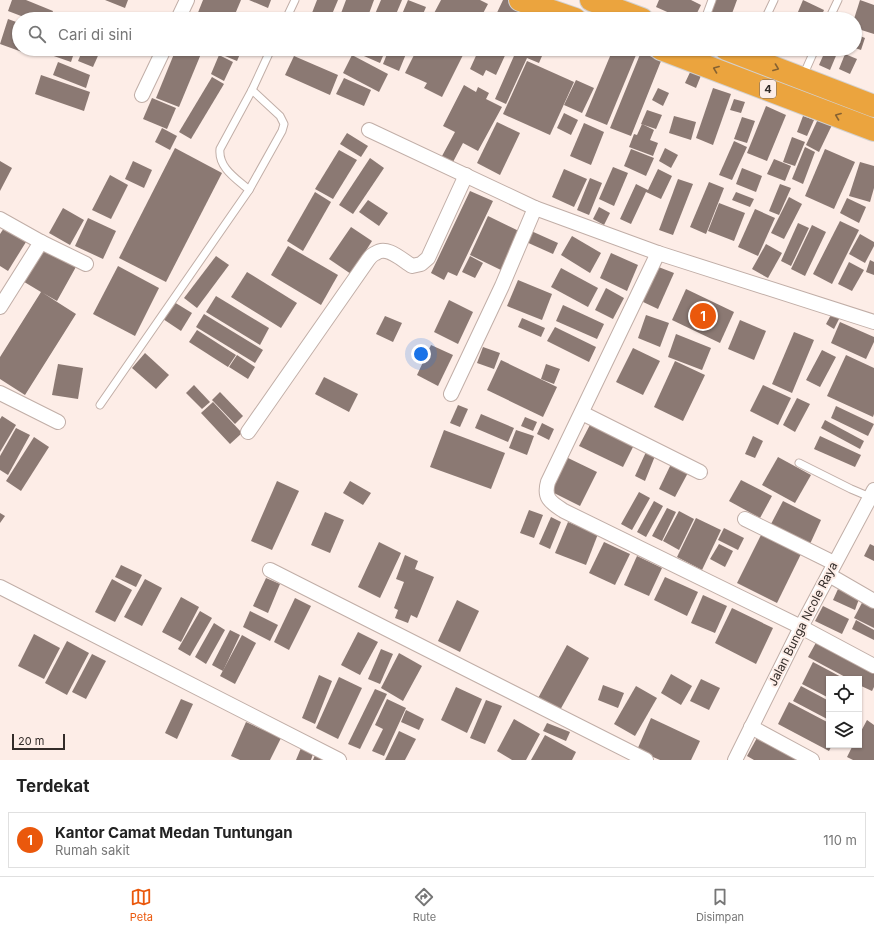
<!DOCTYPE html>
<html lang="id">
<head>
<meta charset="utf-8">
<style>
	:root { --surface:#fff; --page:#f2f2f2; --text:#222; --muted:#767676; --line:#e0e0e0; --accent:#ea580c }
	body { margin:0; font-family:Inter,sans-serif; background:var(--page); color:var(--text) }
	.controls { position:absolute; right:12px; bottom:12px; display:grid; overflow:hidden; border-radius:0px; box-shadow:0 1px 3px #0004 }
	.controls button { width:36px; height:36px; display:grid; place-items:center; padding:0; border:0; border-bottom:1px solid var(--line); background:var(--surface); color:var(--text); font:20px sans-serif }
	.scale { position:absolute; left:12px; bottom:10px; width:53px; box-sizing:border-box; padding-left:4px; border:2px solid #332c29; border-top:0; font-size:11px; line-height:14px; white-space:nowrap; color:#332c29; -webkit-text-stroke:3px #fdede7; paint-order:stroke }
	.you { position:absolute; left:421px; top:354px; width:14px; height:14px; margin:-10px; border:3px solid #fff; border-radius:50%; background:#1a73e8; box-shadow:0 0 0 6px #1a73e833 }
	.badge { display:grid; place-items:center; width:26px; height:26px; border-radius:50%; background:var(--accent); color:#fff; font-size:13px; font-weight:700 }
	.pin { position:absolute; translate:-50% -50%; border:2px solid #fff; box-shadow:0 1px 4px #0006 }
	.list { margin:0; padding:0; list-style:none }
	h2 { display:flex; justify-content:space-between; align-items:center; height:52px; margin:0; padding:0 16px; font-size:17px }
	h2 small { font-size:13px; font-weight:400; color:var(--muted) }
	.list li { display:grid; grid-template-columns:26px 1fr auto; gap:12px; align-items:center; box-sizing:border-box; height:56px; margin:0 8px 8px; padding:0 8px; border:1px solid var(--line); border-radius:0px }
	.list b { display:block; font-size:15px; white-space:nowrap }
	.list p { margin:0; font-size:13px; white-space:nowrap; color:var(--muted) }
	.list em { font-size:13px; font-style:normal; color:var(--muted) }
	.icon { flex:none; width:22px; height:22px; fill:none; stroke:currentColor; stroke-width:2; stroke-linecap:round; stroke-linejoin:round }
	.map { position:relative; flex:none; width:874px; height:760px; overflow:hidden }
	.search { position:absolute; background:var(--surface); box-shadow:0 1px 3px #0004; left:12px; right:12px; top:12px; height:44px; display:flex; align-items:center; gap:10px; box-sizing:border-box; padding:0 14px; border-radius:22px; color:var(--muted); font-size:15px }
	.sheet { height:116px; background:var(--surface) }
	nav { display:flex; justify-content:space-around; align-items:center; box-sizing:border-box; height:56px; border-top:1px solid var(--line); background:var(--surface); font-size:11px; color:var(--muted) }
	nav a { display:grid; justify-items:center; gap:2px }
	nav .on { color:var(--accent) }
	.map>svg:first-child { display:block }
	.building { fill:#8b7973 }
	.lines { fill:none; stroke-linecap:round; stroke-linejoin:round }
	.lane-casing { stroke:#c1aea7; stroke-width:9 }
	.street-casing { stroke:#c1aea7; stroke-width:16 }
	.highway-casing { stroke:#d2d1d0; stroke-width:24 }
	.lane { stroke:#fff; stroke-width:7 }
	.street { stroke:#fff; stroke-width:14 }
	.highway { stroke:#eba43e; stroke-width:22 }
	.oneway { stroke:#866232 }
	.labels { text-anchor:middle; stroke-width:4; stroke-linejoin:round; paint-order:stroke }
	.shield { fill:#fdede7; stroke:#706662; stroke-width:1 }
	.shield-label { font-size:11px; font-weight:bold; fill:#332c29 }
	.street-label { font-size:12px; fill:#332c29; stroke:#fdede7 }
</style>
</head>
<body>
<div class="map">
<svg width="874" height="760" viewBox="0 0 874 760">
	<rect width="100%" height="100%" fill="#fdede7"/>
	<g class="building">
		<path d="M 12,0 L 26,0 L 53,11 L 50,19 L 29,19 L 8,11 Z"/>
		<path d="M 105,0 L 128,0 L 125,8 Z"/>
		<path d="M 203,0 L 241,0 L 233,19 L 207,19 L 197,15 Z"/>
		<path d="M 249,0 L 271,0 L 268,8 Z"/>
		<path d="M 317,0 L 338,0 L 330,19 L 313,19 L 310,18 Z"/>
		<path d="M 346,0 L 374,0 L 367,19 L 347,19 L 340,16 Z"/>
		<path d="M 381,0 L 402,0 L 394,19 L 388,19 L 375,14 Z"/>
		<path d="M 408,0 L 426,7 L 421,19 L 400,19 Z"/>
		<path d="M 441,0 L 480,0 L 488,4 L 480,19 L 431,19 Z"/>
		<path d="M 503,0 L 508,0 L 517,5 L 515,9 L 525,14 L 522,19 L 494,19 Z"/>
		<path d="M 659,0 L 691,0 L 701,5 L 694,19 L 683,19 L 656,7 Z"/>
		<path d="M 716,0 L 737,0 L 730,19 L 715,19 L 709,17 Z"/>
		<path d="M 803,0 L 824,10 L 820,19 L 795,19 Z"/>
		<path d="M 860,0 L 874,5 L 874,34 L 855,28 L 854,19 Z"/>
		<path d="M 8,19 L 19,23 L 19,49 L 26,49 L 25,53 L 0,44 Z"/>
		<path d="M 855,34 L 865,38 L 861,50 L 855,48 Z"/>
		<path d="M 49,49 L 71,49 L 75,50 L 71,62 L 48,54 Z"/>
		<path d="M 83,49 L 101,49 L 93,67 L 78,61 Z"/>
		<path d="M 176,49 L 203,49 L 179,107 L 156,98 Z"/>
		<path d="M 222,49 L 242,49 L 237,61 L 220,54 Z"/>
		<path d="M 358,49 L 386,49 L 380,63 L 357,53 Z"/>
		<path d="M 389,49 L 408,49 L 399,71 L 383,64 Z"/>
		<path d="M 417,49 L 466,49 L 442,97 L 424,88 L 427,83 L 405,73 Z"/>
		<path d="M 479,49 L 508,49 L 496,75 L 486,70 L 483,76 L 470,69 Z"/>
		<path d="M 517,49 L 545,49 L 539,63 L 527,58 L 506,104 L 495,99 Z"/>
		<path d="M 613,49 L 621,49 L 636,55 L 607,125 L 585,116 Z"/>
		<path d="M 789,49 L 808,49 L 805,56 Z"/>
		<path d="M 826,49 L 834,49 L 838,51 L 830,70 L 819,65 Z"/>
		<path d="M 641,52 L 661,61 L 631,136 L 610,128 Z"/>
		<path d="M 845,54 L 857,59 L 850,74 L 839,69 Z"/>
		<path d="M 219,55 L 233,62 L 224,81 L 211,74 Z"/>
		<path d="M 352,55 L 388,74 L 379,92 L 343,73 Z"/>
		<path d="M 294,56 L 338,75 L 330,95 L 285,75 Z"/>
		<path d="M 527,61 L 574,82 L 550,135 L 503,114 Z"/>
		<path d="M 58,62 L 90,75 L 86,88 L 53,75 Z"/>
		<path d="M 692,68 L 702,73 L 696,88 L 685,83 Z"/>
		<path d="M 41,75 L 90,92 L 84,111 L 35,94 Z"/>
		<path d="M 212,77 L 224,84 L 191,139 L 179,132 Z"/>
		<path d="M 344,78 L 371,90 L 364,106 L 336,94 Z"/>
		<path d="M 576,80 L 594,88 L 582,113 L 564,105 Z"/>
		<path d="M 464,85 L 476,92 L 478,87 L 489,93 L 486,99 L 502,107 L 478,151 L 463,143 L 453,162 L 442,156 L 455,132 L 443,126 Z"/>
		<path d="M 658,88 L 669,93 L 663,106 L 652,100 Z"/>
		<path d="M 713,88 L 731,94 L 713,145 L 696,138 Z"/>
		<path d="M 152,98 L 176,108 L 167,129 L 143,119 Z"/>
		<path d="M 734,99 L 745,102 L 741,113 L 730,110 Z"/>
		<path d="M 766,106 L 786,115 L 767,161 L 747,153 Z"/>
		<path d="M 647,110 L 662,115 L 656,129 L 641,124 Z"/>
		<path d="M 564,113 L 578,120 L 571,135 L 557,128 Z"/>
		<path d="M 674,116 L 696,122 L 691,140 L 669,133 Z"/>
		<path d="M 803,116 L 814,120 L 807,136 L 797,132 Z"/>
		<path d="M 742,117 L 755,121 L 747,143 L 734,139 Z"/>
		<path d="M 818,119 L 832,125 L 819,152 L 806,145 Z"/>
		<path d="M 497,122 L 520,133 L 500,175 L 477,163 Z"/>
		<path d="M 584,123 L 604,132 L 591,165 L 570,156 Z"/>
		<path d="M 642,124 L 654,130 L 650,140 L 658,143 L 653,156 L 629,147 L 634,134 L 637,135 Z"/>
		<path d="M 162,128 L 177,136 L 170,150 L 155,142 Z"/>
		<path d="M 347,133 L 368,146 L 361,157 L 340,144 Z"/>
		<path d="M 792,137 L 805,142 L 795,166 L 783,162 Z"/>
		<path d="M 734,141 L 747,147 L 732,180 L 719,175 Z"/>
		<path d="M 805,147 L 815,152 L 803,184 L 792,179 Z"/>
		<path d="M 175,148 L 222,173 L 166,282 L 119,258 Z"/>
		<path d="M 665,148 L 678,155 L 671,168 L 659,161 Z"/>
		<path d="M 631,149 L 654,158 L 646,176 L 624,166 Z"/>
		<path d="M 825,149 L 855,162 L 834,209 L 805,196 Z"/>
		<path d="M 339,150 L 357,160 L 333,199 L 315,189 Z"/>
		<path d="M 370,158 L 384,168 L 353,214 L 339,205 Z"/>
		<path d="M 774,159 L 791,166 L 785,181 L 767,174 Z"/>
		<path d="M 0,161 L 12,168 L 0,191 Z"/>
		<path d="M 133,161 L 152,170 L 144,188 L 125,179 Z"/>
		<path d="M 860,162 L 874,166 L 874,188 L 870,202 L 849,196 Z"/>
		<path d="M 613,167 L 628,173 L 614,206 L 599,199 Z"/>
		<path d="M 742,168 L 762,176 L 756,192 L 736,184 Z"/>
		<path d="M 564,169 L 587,179 L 574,207 L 552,197 Z"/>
		<path d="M 658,169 L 672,176 L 661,199 L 646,192 L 631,224 L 620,219 L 636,184 L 648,190 Z"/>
		<path d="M 110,175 L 128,185 L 111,219 L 92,210 Z"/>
		<path d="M 590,178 L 602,183 L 589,215 L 577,210 Z"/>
		<path d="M 678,179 L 693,184 L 673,235 L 659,230 Z"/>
		<path d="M 709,182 L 724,188 L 706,234 L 690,227 Z"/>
		<path d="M 780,184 L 791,188 L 779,215 L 769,211 Z"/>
		<path d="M 470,191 L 493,201 L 457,276 L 448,272 L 444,280 L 431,273 Z"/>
		<path d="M 315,192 L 331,202 L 303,251 L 287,241 Z"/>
		<path d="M 736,192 L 754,199 L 750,207 L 732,200 Z"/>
		<path d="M 789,197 L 802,204 L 784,239 L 771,233 Z"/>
		<path d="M 847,198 L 866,207 L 859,223 L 840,213 Z"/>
		<path d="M 368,200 L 388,213 L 379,226 L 359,212 Z"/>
		<path d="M 719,203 L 745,213 L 734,241 L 708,231 Z"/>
		<path d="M 599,207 L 610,213 L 604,225 L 593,219 Z"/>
		<path d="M 63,208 L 84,220 L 70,245 L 49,233 Z"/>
		<path d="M 755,209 L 775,218 L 758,256 L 738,247 Z"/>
		<path d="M 488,216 L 521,232 L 503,271 L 470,255 Z"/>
		<path d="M 88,218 L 116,231 L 103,259 L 75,246 Z"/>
		<path d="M 840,221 L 859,230 L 832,284 L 813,274 Z"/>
		<path d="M 798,223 L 809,228 L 791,266 L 781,261 Z"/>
		<path d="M 812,225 L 826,232 L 805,276 L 791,269 Z"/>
		<path d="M 351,227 L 372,241 L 351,274 L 329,259 Z"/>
		<path d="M 4,228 L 26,242 L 8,271 L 0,266 L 0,234 Z"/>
		<path d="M 529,230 L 558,243 L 553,254 L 524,241 Z"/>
		<path d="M 860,234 L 874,242 L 874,246 L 865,263 L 849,254 Z"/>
		<path d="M 572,236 L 601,253 L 590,273 L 561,255 Z"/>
		<path d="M 766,244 L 782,253 L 768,278 L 752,269 Z"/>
		<path d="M 41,245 L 77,265 L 57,301 L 43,293 L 76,314 L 25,395 L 0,379 L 0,357 L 41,292 L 21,280 Z"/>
		<path d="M 288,246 L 338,275 L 321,305 L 271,275 Z"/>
		<path d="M 611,253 L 638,265 L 627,291 L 600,278 Z"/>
		<path d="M 216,256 L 229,265 L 197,308 L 184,298 Z"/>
		<path d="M 470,256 L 483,263 L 475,278 L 462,272 Z"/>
		<path d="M 870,260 L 874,262 L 874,275 L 866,272 Z"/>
		<path d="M 849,262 L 864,270 L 852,291 L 838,284 Z"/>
		<path d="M 118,266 L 159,288 L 135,336 L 93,314 Z"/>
		<path d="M 656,266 L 674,273 L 658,309 L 641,301 Z"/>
		<path d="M 561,268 L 598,288 L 588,307 L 551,287 Z"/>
		<path d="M 247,272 L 297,303 L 281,328 L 231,297 Z"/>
		<path d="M 518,280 L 552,294 L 542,320 L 507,306 Z"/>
		<path d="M 606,288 L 624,298 L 613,319 L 595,310 Z"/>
		<path d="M 686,289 L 734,312 L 720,343 L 672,320 Z"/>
		<path d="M 216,296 L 269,328 L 260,345 L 206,312 Z"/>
		<path d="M 449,300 L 473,312 L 458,344 L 434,332 Z"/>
		<path d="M 174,302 L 192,313 L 181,331 L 163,319 Z"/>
		<path d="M 563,305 L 604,324 L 597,339 L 556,321 Z"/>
		<path d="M 832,313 L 840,317 L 834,329 L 826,324 Z"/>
		<path d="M 204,314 L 263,350 L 255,363 L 196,327 Z"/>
		<path d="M 646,315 L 669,323 L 660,347 L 638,338 Z"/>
		<path d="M 385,316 L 402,323 L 393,342 L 376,334 Z"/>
		<path d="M 522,318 L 545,328 L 541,337 L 518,327 Z"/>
		<path d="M 740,320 L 766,331 L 754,360 L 728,349 Z"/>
		<path d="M 840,322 L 874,337 L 874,342 L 866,359 L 831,343 Z"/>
		<path d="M 555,327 L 596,347 L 589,362 L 547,341 Z"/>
		<path d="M 197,330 L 236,355 L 228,367 L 189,342 Z"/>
		<path d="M 794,332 L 814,340 L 792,393 L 772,384 Z"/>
		<path d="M 676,334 L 711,348 L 702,370 L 668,357 Z"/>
		<path d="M 431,345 L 453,355 L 438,386 L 417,375 Z"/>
		<path d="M 483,347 L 500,353 L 494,369 L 477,363 Z"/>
		<path d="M 633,348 L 660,361 L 643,395 L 616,382 Z"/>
		<path d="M 822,350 L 836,357 L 820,387 L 806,380 Z"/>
		<path d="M 145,353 L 169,375 L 156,389 L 132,368 Z"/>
		<path d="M 237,355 L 255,367 L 248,379 L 229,367 Z"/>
		<path d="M 846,355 L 874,368 L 874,414 L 873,417 L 827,396 Z"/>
		<path d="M 501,360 L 557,387 L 543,417 L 487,390 Z"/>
		<path d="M 675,361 L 705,375 L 683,421 L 654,407 Z"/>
		<path d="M 58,364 L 83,368 L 78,399 L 52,395 Z"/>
		<path d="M 546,364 L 560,369 L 554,384 L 541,379 Z"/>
		<path d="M 324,377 L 358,394 L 349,412 L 315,394 Z"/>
		<path d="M 194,385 L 210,402 L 202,409 L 186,393 Z"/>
		<path d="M 763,385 L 791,398 L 778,425 L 750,411 Z"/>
		<path d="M 220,392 L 243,416 L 235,424 L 212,400 Z"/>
		<path d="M 797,398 L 810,404 L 795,432 L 783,425 Z"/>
		<path d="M 213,402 L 242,433 L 230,444 L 201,413 Z"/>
		<path d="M 458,405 L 468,409 L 460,427 L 450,423 Z"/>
		<path d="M 836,406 L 874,424 L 868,436 L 831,418 Z"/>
		<path d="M 481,414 L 514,428 L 508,442 L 475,428 Z"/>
		<path d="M 2,416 L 16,425 L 0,452 L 0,419 Z"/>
		<path d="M 525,417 L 537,422 L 533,431 L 521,426 Z"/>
		<path d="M 593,419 L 636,441 L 623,467 L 579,446 Z"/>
		<path d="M 825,420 L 864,441 L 860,449 L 821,428 Z"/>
		<path d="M 542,423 L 554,429 L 549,440 L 537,434 Z"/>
		<path d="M 16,428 L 30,435 L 8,475 L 0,470 L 0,456 Z"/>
		<path d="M 444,430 L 505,453 L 491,489 L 430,467 Z"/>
		<path d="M 516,430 L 534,436 L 527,455 L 509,448 Z"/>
		<path d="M 753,436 L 763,441 L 755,458 L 745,454 Z"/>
		<path d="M 820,436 L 861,455 L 855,467 L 814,449 Z"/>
		<path d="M 34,437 L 49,447 L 21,491 L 6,481 Z"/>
		<path d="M 646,452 L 655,456 L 645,481 L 635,476 Z"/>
		<path d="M 566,457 L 597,472 L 580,506 L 550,491 Z"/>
		<path d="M 778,457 L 811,475 L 795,503 L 762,485 Z"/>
		<path d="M 673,460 L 690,469 L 675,497 L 659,489 Z"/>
		<path d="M 741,480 L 772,496 L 760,518 L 729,501 Z"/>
		<path d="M 277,481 L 299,491 L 272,550 L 251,541 Z"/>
		<path d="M 350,481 L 371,493 L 363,505 L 343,493 Z"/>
		<path d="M 639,492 L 650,498 L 632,530 L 621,524 Z"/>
		<path d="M 654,501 L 663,506 L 646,537 L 637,532 Z"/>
		<path d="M 783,501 L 821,520 L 810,544 L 771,524 Z"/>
		<path d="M 667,508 L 676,512 L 662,541 L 652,536 Z"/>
		<path d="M 529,510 L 543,515 L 534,538 L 520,533 Z"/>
		<path d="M 679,511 L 694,519 L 679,550 L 663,541 Z"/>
		<path d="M 325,512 L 344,520 L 330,553 L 311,545 Z"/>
		<path d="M 0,513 L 5,516 L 0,523 Z"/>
		<path d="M 551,517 L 561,522 L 550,549 L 539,544 Z"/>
		<path d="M 696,518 L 721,530 L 702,570 L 677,557 Z"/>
		<path d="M 568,522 L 598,534 L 586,565 L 555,553 Z"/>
		<path d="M 724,528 L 744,538 L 738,550 L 718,540 Z"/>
		<path d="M 761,535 L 801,554 L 777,603 L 737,583 Z"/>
		<path d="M 379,542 L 401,553 L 380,598 L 358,587 Z"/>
		<path d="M 604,542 L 630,554 L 615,585 L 589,573 Z"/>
		<path d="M 719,544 L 733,551 L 725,567 L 710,559 Z"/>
		<path d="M 870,544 L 874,546 L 874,561 L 864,556 Z"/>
		<path d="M 405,555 L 418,561 L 415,569 L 434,577 L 417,618 L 411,615 L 408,623 L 395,618 L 398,610 L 394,608 L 404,582 L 396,579 Z"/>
		<path d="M 637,556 L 662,568 L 649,596 L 624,585 Z"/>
		<path d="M 121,565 L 142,575 L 136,587 L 115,577 Z"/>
		<path d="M 665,577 L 698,592 L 687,616 L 654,600 Z"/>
		<path d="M 266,578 L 280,584 L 268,613 L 253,606 Z"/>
		<path d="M 112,579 L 132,590 L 115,622 L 95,612 Z"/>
		<path d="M 145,579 L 162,588 L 142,626 L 124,617 Z"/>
		<path d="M 838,589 L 859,599 L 855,610 L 833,600 Z"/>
		<path d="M 703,595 L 727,606 L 715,633 L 691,623 Z"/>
		<path d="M 181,597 L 199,607 L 181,642 L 162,632 Z"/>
		<path d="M 295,598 L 311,606 L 289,650 L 274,642 Z"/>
		<path d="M 864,599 L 874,604 L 874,628 L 854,618 Z"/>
		<path d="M 457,600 L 479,611 L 460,652 L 438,641 Z"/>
		<path d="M 823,606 L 849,619 L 842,634 L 815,621 Z"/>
		<path d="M 732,608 L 773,628 L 756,664 L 715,643 Z"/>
		<path d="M 200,611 L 212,618 L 190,656 L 178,649 Z"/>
		<path d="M 250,611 L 278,625 L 270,641 L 243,627 Z"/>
		<path d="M 856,620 L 874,630 L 874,640 L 852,629 Z"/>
		<path d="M 214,623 L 225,630 L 206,664 L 195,657 Z"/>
		<path d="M 230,630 L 240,635 L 223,671 L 212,665 Z"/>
		<path d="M 358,632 L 378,642 L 360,675 L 341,665 Z"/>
		<path d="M 34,634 L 60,648 L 44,679 L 18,666 Z"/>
		<path d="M 242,635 L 256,643 L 235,684 L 220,676 Z"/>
		<path d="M 818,639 L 874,669 L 874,687 L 872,691 L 859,685 L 859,679 L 849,679 L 808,657 Z"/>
		<path d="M 67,641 L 89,653 L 67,695 L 45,683 Z"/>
		<path d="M 567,645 L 589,658 L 559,712 L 537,700 Z"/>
		<path d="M 381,649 L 393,654 L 380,684 L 368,679 Z"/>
		<path d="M 399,653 L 422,666 L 403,701 L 381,688 Z"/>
		<path d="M 92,654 L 106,661 L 86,699 L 72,692 Z"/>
		<path d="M 813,662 L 845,679 L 829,679 L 829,698 L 802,684 Z"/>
		<path d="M 671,674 L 692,686 L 681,705 L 661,693 Z"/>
		<path d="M 319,675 L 332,681 L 315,724 L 302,718 Z"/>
		<path d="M 339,677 L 362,688 L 338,739 L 316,728 Z"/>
		<path d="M 701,679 L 720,688 L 709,710 L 690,701 Z"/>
		<path d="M 603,685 L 624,693 L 618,708 L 598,700 Z"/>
		<path d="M 636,686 L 657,698 L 635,736 L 614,724 Z"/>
		<path d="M 801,686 L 829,701 L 829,720 L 793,701 Z"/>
		<path d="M 456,687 L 482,699 L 467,733 L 441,720 Z"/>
		<path d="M 375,689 L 387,694 L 360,749 L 348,744 Z"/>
		<path d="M 181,699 L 193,704 L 177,739 L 165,733 Z"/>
		<path d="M 387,699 L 406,708 L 384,756 L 372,751 L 383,729 L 375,725 Z"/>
		<path d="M 486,700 L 502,706 L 485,744 L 470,738 Z"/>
		<path d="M 789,702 L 829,723 L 829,745 L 832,745 L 829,751 L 778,724 Z"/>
		<path d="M 406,710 L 424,719 L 419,730 L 401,722 Z"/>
		<path d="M 651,718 L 700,741 L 691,760 L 660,760 L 637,750 Z"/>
		<path d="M 514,719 L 540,734 L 526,760 L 512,760 L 497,751 Z"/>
		<path d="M 867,720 L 874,725 L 874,760 L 853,760 L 847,757 L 853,745 L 859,745 L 859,735 Z"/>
		<path d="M 246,722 L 281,738 L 270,760 L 240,760 L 231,756 Z"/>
		<path d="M 547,723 L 570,732 L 566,741 L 543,731 Z"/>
		<path d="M 399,731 L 416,739 L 405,760 L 385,760 Z"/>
		<path d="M 545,735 L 576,752 L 572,760 L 531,760 Z"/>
		<path d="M 758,736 L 800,760 L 754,760 L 747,756 Z"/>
		<path d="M 301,748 L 313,754 L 311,760 L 296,760 Z"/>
		<path d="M 315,755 L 325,760 L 313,760 Z"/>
	</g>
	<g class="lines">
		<defs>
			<g id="lane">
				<path d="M 286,19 L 295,0"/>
				<path d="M 705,19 L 712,0"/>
				<path d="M 765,19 L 774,0"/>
				<path d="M 829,19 L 838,0"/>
				<path d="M 803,76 L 815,49"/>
				<path d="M 249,190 L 282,131 L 284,124 L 280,116 L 252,90"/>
				<path d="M 100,405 L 249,190 C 237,179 218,168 220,149 L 252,90 L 271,49"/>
				<path d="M 799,463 L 851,489 L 870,497"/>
			</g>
			<g id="street">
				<path d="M 178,19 L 187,0"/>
				<path d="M 142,95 L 164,49"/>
				<path d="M 369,130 L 535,208 L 658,253"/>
				<path d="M 0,219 L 41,242 L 86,264"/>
				<path d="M 0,307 L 41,242"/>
				<path d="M 874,322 L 658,253 L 548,482 C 543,499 552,503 564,511 L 801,627 L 874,666"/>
				<path d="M 0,393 L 58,422"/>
				<path d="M 451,394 L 502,286 L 535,208"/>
				<path d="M 582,413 L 700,472"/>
				<path d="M 248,432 L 368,260 C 370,257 373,254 376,253 C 387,245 402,260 412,266 L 421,264 L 428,258 L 466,175"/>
				<path d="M 745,519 L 834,563"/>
				<path d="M 270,570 L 646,760"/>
				<path d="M 829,575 L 874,601"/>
				<path d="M 0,587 L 339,760"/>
				<path d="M 751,727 L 812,760"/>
				<path d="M 735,760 L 801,627 L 874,490"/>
			</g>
			<g id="highway">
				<path d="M 520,0 L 575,19"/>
				<path d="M 591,0 L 642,19"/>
				<path d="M 661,49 L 874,130"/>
				<path d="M 726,49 L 874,106"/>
			</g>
		</defs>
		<use href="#lane" class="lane-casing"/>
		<use href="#street" class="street-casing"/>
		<use href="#highway" class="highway-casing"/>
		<use href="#lane" class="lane"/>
		<use href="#street" class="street"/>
		<use href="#highway" class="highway"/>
	</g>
	<defs><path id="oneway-chevron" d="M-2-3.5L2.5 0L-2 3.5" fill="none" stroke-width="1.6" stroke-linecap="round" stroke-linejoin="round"/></defs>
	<g class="oneway">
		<use href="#oneway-chevron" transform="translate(776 68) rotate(21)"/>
		<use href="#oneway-chevron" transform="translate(716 69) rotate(-159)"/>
		<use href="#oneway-chevron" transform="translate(838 116) rotate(-159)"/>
	</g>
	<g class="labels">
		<rect class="shield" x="760" y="80" width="16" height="18" rx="3"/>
		<g class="shield-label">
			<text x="768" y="93">4</text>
		</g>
		<g class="street-label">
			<text transform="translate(803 624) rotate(-63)" y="4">Jalan Bunga Ncole Raya</text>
		</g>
	</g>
</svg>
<div class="controls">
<button><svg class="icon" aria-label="locate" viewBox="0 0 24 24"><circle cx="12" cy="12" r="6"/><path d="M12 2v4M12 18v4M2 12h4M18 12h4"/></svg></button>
<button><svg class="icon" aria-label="layers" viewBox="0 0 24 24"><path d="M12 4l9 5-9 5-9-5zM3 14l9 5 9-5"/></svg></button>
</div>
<div class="scale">20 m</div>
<div class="you"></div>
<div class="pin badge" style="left:703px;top:316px">1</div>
<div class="search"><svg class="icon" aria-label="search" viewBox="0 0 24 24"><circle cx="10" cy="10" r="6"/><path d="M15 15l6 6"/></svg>Cari di sini</div>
</div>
<section class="sheet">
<h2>Terdekat<small></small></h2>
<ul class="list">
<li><span class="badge">1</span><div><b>Kantor Camat Medan Tuntungan</b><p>Rumah sakit</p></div><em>110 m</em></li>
</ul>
</section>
<nav>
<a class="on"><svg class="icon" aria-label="map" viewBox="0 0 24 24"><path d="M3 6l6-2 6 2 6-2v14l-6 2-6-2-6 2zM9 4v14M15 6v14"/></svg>Peta</a>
<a><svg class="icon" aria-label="directions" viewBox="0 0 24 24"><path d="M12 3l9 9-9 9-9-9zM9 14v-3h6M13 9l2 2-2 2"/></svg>Rute</a>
<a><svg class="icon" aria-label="saved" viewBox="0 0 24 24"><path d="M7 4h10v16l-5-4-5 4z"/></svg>Disimpan</a>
</nav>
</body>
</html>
